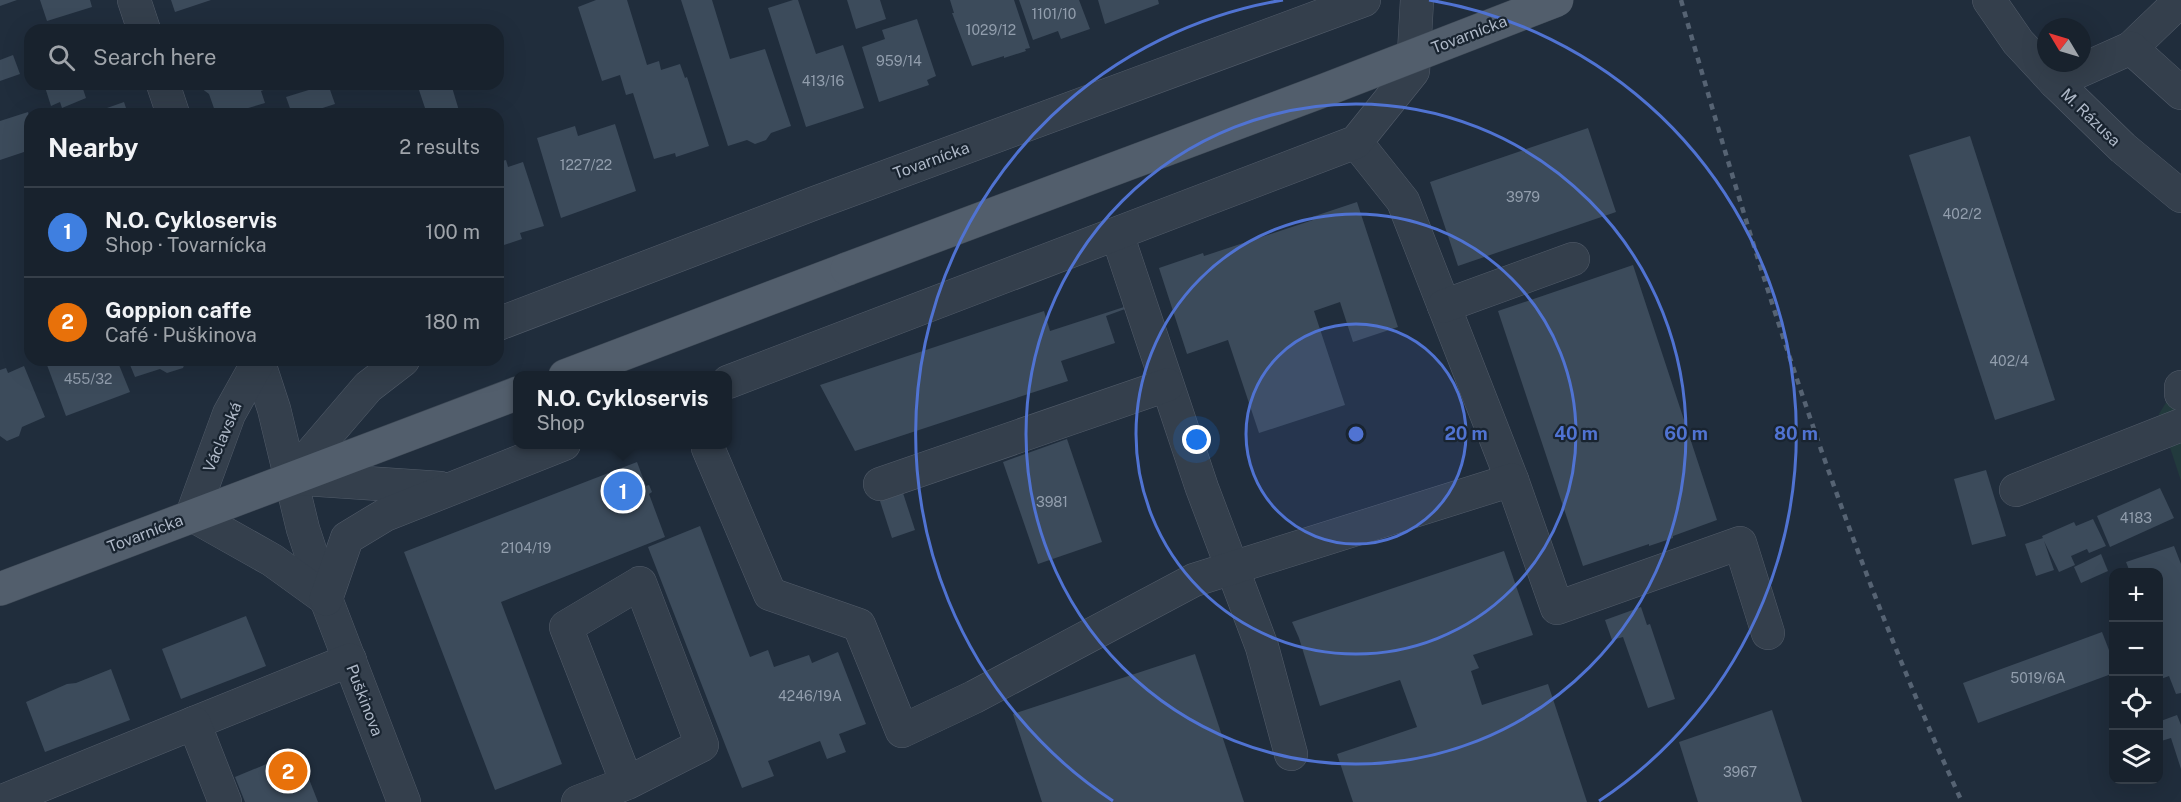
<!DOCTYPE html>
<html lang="en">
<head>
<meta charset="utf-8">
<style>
	:root { --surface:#18222d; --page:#252f39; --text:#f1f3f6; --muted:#9fa4aa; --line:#363f49; --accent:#d93025 }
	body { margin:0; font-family:"Public Sans",sans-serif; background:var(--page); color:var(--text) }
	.controls { position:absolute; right:18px; bottom:18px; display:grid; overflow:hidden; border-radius:12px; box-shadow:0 6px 24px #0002 }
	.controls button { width:54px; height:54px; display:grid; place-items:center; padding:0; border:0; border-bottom:2px solid var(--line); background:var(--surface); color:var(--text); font:30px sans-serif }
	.compass { position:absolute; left:2037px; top:18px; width:54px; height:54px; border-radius:50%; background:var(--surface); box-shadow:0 6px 24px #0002; rotate:308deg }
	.you { position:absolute; left:1197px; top:440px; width:21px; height:21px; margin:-15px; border:4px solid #fff; border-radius:50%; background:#1a73e8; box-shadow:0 0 0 9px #1a73e833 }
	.badge { display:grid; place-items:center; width:39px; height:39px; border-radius:50%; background:var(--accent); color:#fff; font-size:20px; font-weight:700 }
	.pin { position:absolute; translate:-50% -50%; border:3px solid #fff; box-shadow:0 2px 6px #0006 }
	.popup { position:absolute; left:513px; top:371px; width:219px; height:78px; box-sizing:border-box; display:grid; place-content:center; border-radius:12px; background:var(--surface); filter:drop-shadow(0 2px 4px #0005); font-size:20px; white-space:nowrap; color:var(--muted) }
	.popup b { font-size:22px; color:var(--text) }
	.popup::after { content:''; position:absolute; left:50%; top:100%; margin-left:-12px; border:12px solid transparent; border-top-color:var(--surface) }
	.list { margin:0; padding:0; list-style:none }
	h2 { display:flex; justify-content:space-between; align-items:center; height:78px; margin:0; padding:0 24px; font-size:26px }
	h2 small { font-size:20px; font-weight:400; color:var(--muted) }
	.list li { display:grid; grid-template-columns:39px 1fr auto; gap:18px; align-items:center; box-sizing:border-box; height:90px; padding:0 24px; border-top:2px solid var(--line) }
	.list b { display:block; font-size:22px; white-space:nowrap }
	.list p { margin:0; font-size:20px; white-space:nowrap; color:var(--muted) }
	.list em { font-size:20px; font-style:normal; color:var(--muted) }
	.icon { flex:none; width:33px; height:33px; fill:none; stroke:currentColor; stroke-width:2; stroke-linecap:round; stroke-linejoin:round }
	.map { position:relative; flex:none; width:2181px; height:802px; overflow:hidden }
	.search { position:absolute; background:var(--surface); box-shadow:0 6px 24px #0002; left:24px; top:24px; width:480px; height:66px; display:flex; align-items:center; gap:15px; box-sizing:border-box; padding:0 21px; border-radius:18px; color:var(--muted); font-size:22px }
	.panel { position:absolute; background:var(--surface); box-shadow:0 6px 24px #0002; left:24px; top:108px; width:480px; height:258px; border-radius:18px }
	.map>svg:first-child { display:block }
	.green { fill:#223a3d }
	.building { fill:#3c4b5b }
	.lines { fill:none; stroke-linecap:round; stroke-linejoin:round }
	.minor-casing { stroke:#525c6a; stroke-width:34 }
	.major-casing { stroke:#3d4855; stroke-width:34 }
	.minor { stroke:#343f4c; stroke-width:33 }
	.major { stroke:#525e6c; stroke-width:33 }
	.rail { stroke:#566373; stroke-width:4.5; stroke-dasharray:6 6; stroke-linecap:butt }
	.major-bridge-casing { stroke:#3d4855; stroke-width:34; stroke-linecap:butt }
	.major-bridge { stroke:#525e6c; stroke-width:33 }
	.ring { fill:none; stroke:#5073d2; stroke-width:3 }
	.labels { text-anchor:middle; stroke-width:4.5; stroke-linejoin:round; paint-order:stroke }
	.number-label { font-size:14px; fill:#929ead }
	.street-label { font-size:16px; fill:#afb9c8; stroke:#192430 }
	.centre { fill:#5073d2; stroke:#192430; stroke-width:3 }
	.ring-label { font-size:18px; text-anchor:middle; font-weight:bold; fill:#5073d2; stroke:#192430; stroke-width:4.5; stroke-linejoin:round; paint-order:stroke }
</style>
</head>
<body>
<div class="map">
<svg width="2181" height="802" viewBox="0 0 2181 802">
	<rect width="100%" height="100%" fill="#202d3c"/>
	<path class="green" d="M 2181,378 L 2181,481 L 2159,414 Z"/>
	<g class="building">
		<path d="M 0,0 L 17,0 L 0,6 Z"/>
		<path d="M 40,0 L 90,0 L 92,7 L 47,21 Z"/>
		<path d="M 171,0 L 211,0 L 175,12 Z"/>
		<path d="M 596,0 L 627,0 L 647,65 L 659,61 L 661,70 L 680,64 L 685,78 L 687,77 L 709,146 L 676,157 L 675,153 L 654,159 L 633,93 L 626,95 L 620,75 L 602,81 L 578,7 Z"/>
		<path d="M 681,0 L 712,0 L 730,59 L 765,49 L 791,126 L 771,133 L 766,140 L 755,144 L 747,140 L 728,146 Z"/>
		<path d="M 793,0 L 798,0 L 816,54 L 843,45 L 864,108 L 806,127 L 768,8 Z"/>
		<path d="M 847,0 L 880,0 L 886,19 L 856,29 Z"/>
		<path d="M 950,0 L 1014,0 L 1030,48 L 1025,49 L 1026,51 L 1004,58 L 1004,56 L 972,66 L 952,13 L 954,13 Z"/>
		<path d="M 1019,0 L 1079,0 L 1090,29 L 1061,39 L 1058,31 L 1033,40 Z"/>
		<path d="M 1098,0 L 1158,0 L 1159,4 L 1105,24 Z"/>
		<path d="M 917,19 L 936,76 L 927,80 L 929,85 L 879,102 L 862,47 L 885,39 L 882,30 Z"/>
		<path d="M 279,25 L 280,30 L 266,30 Z"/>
		<path d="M 30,50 L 30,60 L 27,61 L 24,51 Z"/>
		<path d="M 13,55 L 20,74 L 0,81 L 0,60 Z"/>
		<path d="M 44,84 L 97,84 L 83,89 L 86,98 L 62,108 L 60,102 L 51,106 Z"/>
		<path d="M 202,84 L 269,84 L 271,87 L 261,91 L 265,103 L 245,109 L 247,112 L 216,114 L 209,94 L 201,88 Z"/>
		<path d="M 328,84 L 335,104 L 304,114 L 292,114 L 286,97 Z"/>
		<path d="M 417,84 L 451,84 L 460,114 L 427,114 Z"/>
		<path d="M 124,102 L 128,114 L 90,114 Z"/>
		<path d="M 28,112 L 30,119 L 30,150 L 0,160 L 0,121 Z"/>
		<path d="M 615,124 L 636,191 L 561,218 L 537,138 L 575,126 L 578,136 Z"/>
		<path d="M 1588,128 L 1616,212 L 1458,266 L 1430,182 Z"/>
		<path d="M 1970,136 L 2055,400 L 1995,420 L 1909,155 Z"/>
		<path d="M 506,160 L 508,167 L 523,162 L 544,226 L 520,233 L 522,239 L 498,247 L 498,162 Z"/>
		<path d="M 1357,202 L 1398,327 L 1353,342 L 1340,302 L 1314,311 L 1345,405 L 1259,433 L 1228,340 L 1187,354 L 1159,268 L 1203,253 L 1204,256 L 1313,220 L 1312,217 Z"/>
		<path d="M 1633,265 L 1717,520 L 1673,536 L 1673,538 L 1649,546 L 1649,544 L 1583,566 L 1498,311 Z"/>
		<path d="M 1124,307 L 1125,309 L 1106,316 L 1115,343 L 1061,361 L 1068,381 L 855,451 L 820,385 L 1044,311 L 1050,331 Z"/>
		<path d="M 60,360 L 117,360 L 130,392 L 66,416 L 47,365 Z"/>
		<path d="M 128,360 L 186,360 L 183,368 L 167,373 L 160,369 L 135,377 Z"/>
		<path d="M 24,366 L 45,417 L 22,427 L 19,436 L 7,441 L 0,436 L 0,370 L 6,368 L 8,373 Z"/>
		<path d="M 1067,439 L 1102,542 L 1038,564 L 1003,462 Z"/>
		<path d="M 637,462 L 646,486 L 649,485 L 652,492 L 649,494 L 665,537 L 501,602 L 562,764 L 495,790 L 404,552 Z"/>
		<path d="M 1986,470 L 2006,536 L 1972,545 L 1954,479 Z"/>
		<path d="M 2160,488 L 2174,518 L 2110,547 L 2097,516 Z"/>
		<path d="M 903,493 L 915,530 L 892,538 L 880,501 Z"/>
		<path d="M 2093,519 L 2106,546 L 2089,553 L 2087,549 L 2071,556 L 2075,565 L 2059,572 L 2044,541 L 2054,570 L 2036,576 L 2025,544 L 2043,538 L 2042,536 L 2074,522 L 2076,526 Z"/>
		<path d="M 700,526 L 750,657 L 768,650 L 774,667 L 809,655 L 812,663 L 838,652 L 866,724 L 839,734 L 846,752 L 827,759 L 820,741 L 768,761 L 774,776 L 742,788 L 648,547 Z"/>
		<path d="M 2174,546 L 2181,564 L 2181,693 L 2176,694 L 2169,676 L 2158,680 L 2158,572 L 2130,572 L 2126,562 Z"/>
		<path d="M 1504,551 L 1533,635 L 1473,655 L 1479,668 L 1471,671 L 1482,705 L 1548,684 L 1587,802 L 1353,802 L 1337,754 L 1417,727 L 1400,680 L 1320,706 L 1299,638 L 1292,622 Z"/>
		<path d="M 2101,554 L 2108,571 L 2081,583 L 2074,567 Z"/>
		<path d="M 1641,607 L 1647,625 L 1650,624 L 1675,699 L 1648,708 L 1623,637 L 1612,640 L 1605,620 Z"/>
		<path d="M 246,616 L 266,666 L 181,699 L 162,649 Z"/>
		<path d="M 2102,632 L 2114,663 L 2114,673 L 1978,723 L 1963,683 Z"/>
		<path d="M 1195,654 L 1244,802 L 1042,802 L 1013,714 Z"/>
		<path d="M 111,669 L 130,720 L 45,752 L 26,702 L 67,684 L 76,683 Z"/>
		<path d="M 1772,710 L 1802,802 L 1698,802 L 1679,742 Z"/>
		<path d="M 2177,715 L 2181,725 L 2181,769 L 2171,738 L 2158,742 L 2158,722 Z"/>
		<path d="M 298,751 L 318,802 L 245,802 L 235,777 Z"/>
	</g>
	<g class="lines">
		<defs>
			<g id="minor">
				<path d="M 134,0 L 144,30"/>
				<path d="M 1989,0 L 2018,42 L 2055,82 L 2123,148 L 2181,196"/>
				<path d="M 2131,48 L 2181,0"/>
				<path d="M 2055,82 L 2131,48 L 2181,93"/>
				<path d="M 163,84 L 173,114"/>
				<path d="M 1356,142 L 1403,201 L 1512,480"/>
				<path d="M 1117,234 L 1202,488 L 1262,647 L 1291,754"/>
				<path d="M 1444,306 L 1573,259"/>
				<path d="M 498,324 L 815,203 L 1364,0"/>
				<path d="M 258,360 L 274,409 L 303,529 L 326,599 L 404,802"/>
				<path d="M 258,362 L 229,414 L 192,515 L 272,560 L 326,599"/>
				<path d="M 728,382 L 1356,142 L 1413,71 L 1417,0"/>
				<path d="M 2181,387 L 2181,394"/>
				<path d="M 708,448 L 770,594 L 859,625 L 902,731 L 974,697 L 1194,580 L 1512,480 L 1557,608 L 1740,543 L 1768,633"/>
				<path d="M 290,478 L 368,387 L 403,360"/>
				<path d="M 290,478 L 440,488"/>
				<path d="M 880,484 L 1167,385"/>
				<path d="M 2016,490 L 2181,425"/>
				<path d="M 326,599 L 347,538 L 385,515 L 564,444"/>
				<path d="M 194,723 L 350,660"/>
				<path d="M 0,802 L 194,723 L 225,802"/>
				<path d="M 578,802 L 627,783 L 702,745 L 640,583 L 566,627 L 627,783"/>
			</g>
			<g id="major">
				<path d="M 565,376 L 847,269"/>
				<path d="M 0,589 L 518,393"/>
			</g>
		</defs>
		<use href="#minor" class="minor-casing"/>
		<use href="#major" class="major-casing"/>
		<use href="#minor" class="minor"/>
		<use href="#major" class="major"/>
		<path class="rail" d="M 1681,0 C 1759,273 1843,543 1962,802"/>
		<defs>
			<path id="major-bridge" d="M 847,269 L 1325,90 L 1557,0"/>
		</defs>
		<use href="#major-bridge" class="major-bridge-casing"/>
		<use href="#major-bridge" class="major-bridge"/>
	</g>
	<circle cx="1356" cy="434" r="110" fill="#5073d2" fill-opacity=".12"/>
	<g class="ring">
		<circle cx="1356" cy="434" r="110"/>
		<circle cx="1356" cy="434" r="220"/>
		<circle cx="1356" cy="434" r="330"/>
		<path d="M1113 801A440 440 0 0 1 1283 0M1429 0A440 440 0 0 1 1599 801"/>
	</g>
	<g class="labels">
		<g class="number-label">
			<text x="1054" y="19">1101/10</text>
			<text x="991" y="35">1029/12</text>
			<text x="899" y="66">959/14</text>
			<text x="823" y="86">413/16</text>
			<text x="586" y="170">1227/22</text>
			<text x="1523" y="202">3979</text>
			<text x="1962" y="219">402/2</text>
			<text x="2009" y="366">402/4</text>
			<text x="88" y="384">455/32</text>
			<text x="1052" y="507">3981</text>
			<text x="2136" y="523">4183</text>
			<text x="526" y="553">2104/19</text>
			<text x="2038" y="683">5019/6A</text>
			<text x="810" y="701">4246/19A</text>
			<text x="1740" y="777">3967</text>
		</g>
		<g class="street-label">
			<text transform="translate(1469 34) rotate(-21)" y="6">Tovarnícka</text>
			<text transform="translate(2091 117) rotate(44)" y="6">M. Rázusa</text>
			<text transform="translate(931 160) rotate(-20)" y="6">Tovarnícka</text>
			<text transform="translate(222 437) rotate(-67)" y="6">Václavská</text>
			<text transform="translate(145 533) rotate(-21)" y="6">Tovarnícka</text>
			<text transform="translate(365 700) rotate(69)" y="6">Puškinova</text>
		</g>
	</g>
	<circle cx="1356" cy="434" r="9" class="centre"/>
	<g class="ring-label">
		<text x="1466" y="440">20 m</text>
		<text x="1576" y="440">40 m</text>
		<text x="1686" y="440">60 m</text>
		<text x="1796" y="440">80 m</text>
	</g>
</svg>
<div class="controls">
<button>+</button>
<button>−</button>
<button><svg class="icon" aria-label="locate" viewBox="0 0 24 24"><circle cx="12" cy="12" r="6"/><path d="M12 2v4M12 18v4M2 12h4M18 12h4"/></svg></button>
<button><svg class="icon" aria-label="layers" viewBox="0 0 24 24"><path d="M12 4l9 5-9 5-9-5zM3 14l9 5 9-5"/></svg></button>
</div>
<svg class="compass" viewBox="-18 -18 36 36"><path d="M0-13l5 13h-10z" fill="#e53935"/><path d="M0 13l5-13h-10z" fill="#9fa4aa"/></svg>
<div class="you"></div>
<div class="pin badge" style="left:623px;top:491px;background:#3f7fe0">1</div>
<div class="popup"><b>N.O. Cykloservis</b>Shop</div>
<div class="pin badge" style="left:288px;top:771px;background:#e8710a">2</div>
<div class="search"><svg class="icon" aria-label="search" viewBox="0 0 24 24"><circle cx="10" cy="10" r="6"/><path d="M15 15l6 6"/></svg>Search here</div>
<section class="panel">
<h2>Nearby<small>2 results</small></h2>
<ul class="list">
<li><span class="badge" style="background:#3f7fe0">1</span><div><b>N.O. Cykloservis</b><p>Shop · Tovarnícka</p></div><em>100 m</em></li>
<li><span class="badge" style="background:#e8710a">2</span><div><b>Goppion caffe</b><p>Café · Puškinova</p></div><em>180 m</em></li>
</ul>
</section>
</div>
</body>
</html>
